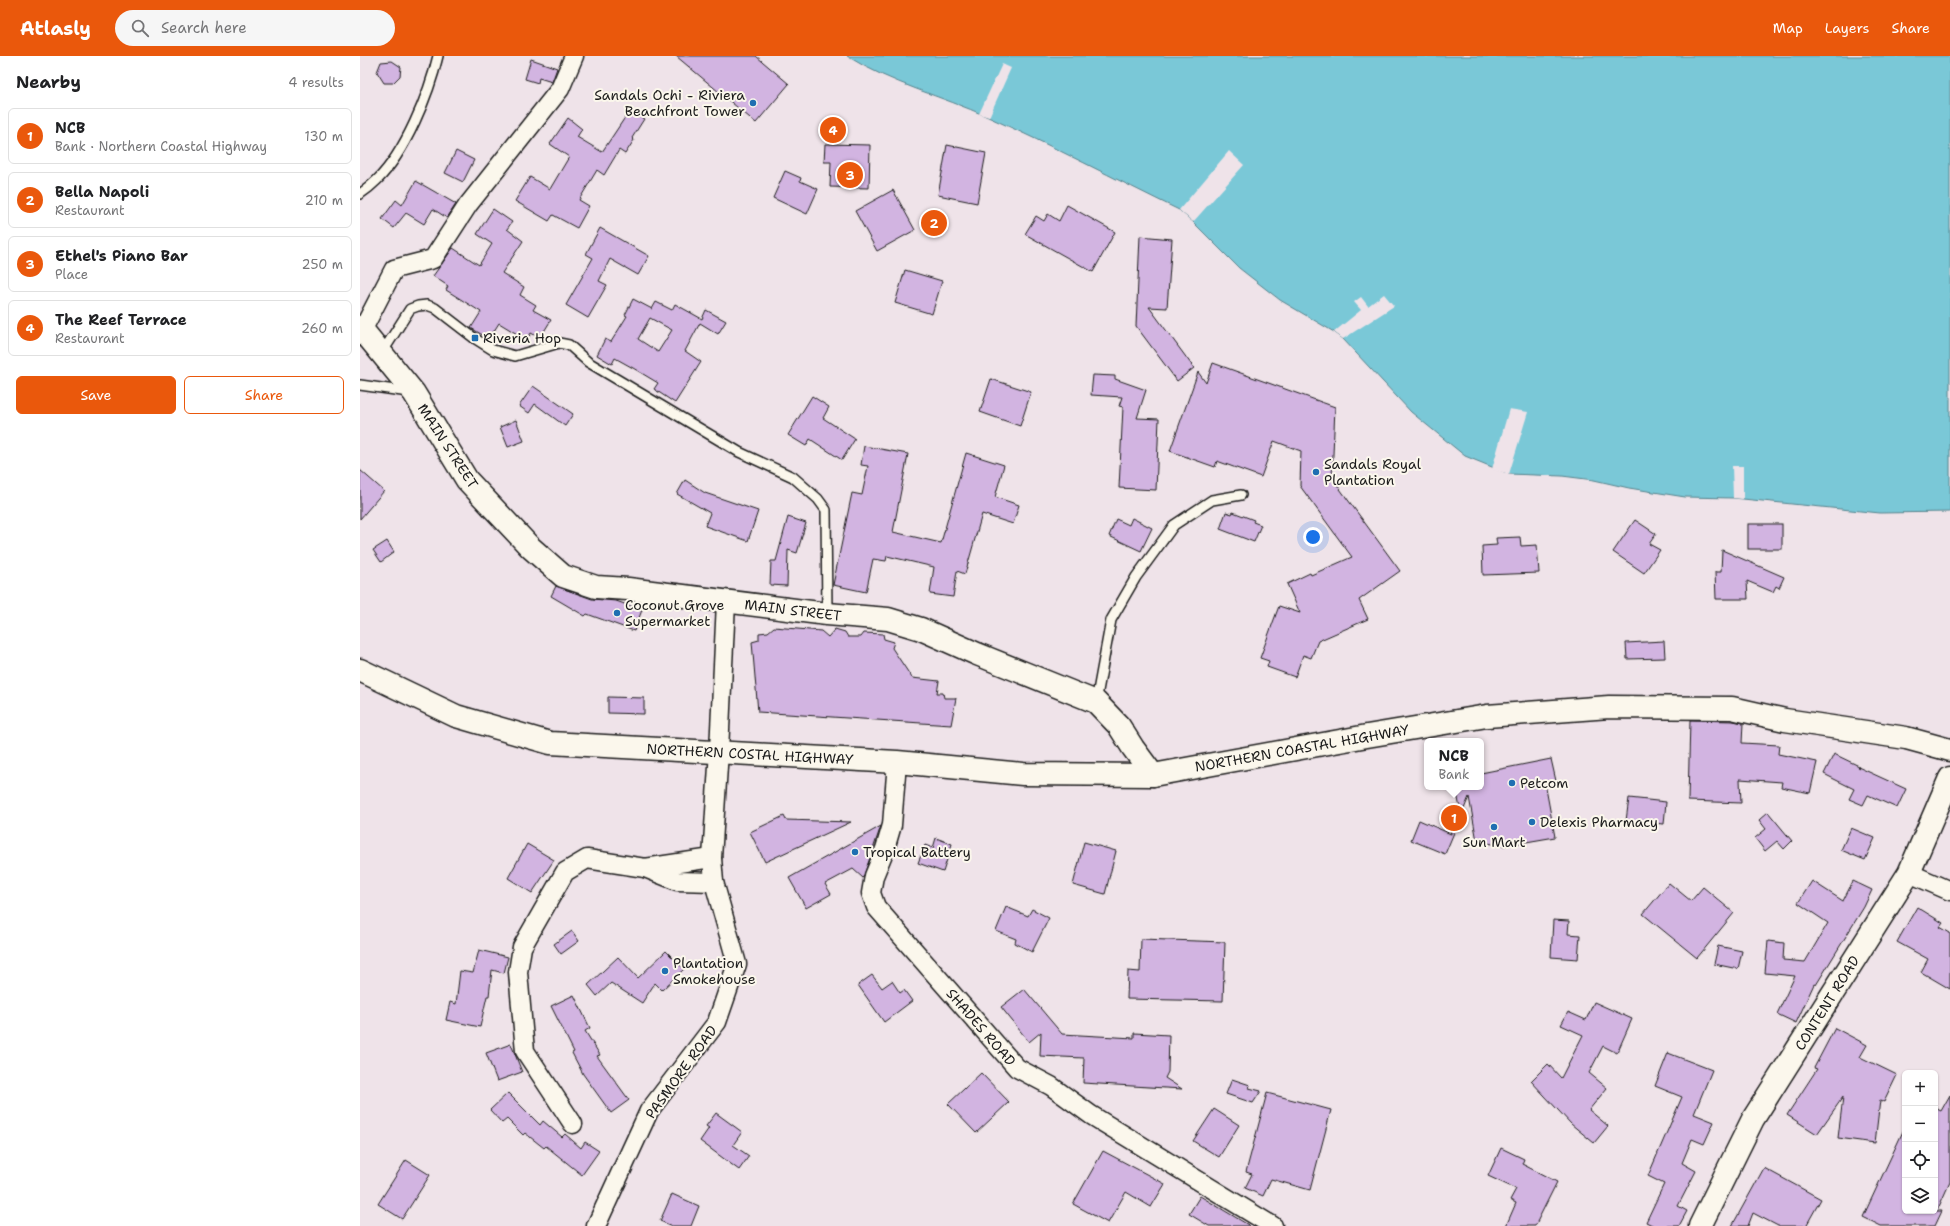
<!DOCTYPE html>
<html lang="en">
<head>
<meta charset="utf-8">
<style>
	:root { --surface:#fff; --page:#f6f6f6; --text:#202124; --muted:#757577; --line:#e0e0e0; --accent:#ea580c }
	body { margin:0; font-family:"Shantell Sans",sans-serif; background:var(--page); color:var(--text) }
	.controls { position:absolute; right:12px; bottom:12px; display:grid; overflow:hidden; border-radius:6px; box-shadow:0 1px 3px #0004 }
	.controls button { width:36px; height:36px; display:grid; place-items:center; padding:0; border:0; border-bottom:1px solid var(--line); background:var(--surface); color:var(--text); font:20px sans-serif }
	.you { position:absolute; left:953px; top:481px; width:14px; height:14px; margin:-10px; border:3px solid #fff; border-radius:50%; background:#1a73e8; box-shadow:0 0 0 6px #1a73e833 }
	.badge { display:grid; place-items:center; width:26px; height:26px; border-radius:50%; background:var(--accent); color:#fff; font-size:13px; font-weight:700 }
	.pin { position:absolute; translate:-50% -50%; border:2px solid #fff; box-shadow:0 1px 4px #0006 }
	.popup { position:absolute; left:1064px; top:682px; width:60px; height:52px; box-sizing:border-box; display:grid; place-content:center; border-radius:6px; background:var(--surface); filter:drop-shadow(0 1px 3px #0005); font-size:13px; white-space:nowrap; color:var(--muted) }
	.popup b { font-size:15px; color:var(--text) }
	.popup::after { content:''; position:absolute; left:50%; top:100%; margin-left:-8px; border:8px solid transparent; border-top-color:var(--surface) }
	.list { margin:0; padding:0; list-style:none }
	h2 { display:flex; justify-content:space-between; align-items:center; height:52px; margin:0; padding:0 16px; font-size:17px }
	h2 small { font-size:13px; font-weight:400; color:var(--muted) }
	.list li { display:grid; grid-template-columns:26px 1fr auto; gap:12px; align-items:center; box-sizing:border-box; height:56px; margin:0 8px 8px; padding:0 8px; border:1px solid var(--line); border-radius:6px }
	.list b { display:block; font-size:15px; white-space:nowrap }
	.list p { margin:0; font-size:13px; white-space:nowrap; color:var(--muted) }
	.list em { font-size:13px; font-style:normal; color:var(--muted) }
	.actions { display:flex; gap:8px; padding:12px 16px }
	.actions a { flex:1; padding:9px 0; border:1px solid var(--accent); border-radius:6px; text-align:center; font-size:14px; color:var(--accent) }
	.actions .main { background:var(--accent); color:#fff }
	.icon { flex:none; width:22px; height:22px; fill:none; stroke:currentColor; stroke-width:2; stroke-linecap:round; stroke-linejoin:round }
	.map { position:relative; flex:none; width:1590px; height:1170px; overflow:hidden }
	header { display:flex; align-items:center; gap:24px; box-sizing:border-box; height:56px; padding:0 20px; background:var(--accent); color:#fff }
	header strong { font-size:19px }
	nav { display:flex; gap:22px; margin-inline-start:auto; font-size:14px }
	.search { width:280px; height:36px; background:var(--page); display:flex; align-items:center; gap:10px; box-sizing:border-box; padding:0 14px; border-radius:22px; color:var(--muted); font-size:15px }
	main { display:flex }
	aside { flex:1; background:var(--surface) }
	.map>svg:first-child { display:block }
	.water { fill:#7ac8d7; stroke:#54838c }
	.pier { fill:#efe3e9 }
	.building { fill:#d2b4e1; stroke:#1c1c1c; fill-rule:evenodd }
	.lines { fill:none; stroke-linecap:round; stroke-linejoin:round }
	.lane-casing { stroke:#1c1c1c; stroke-width:12 }
	.street-casing { stroke:#1c1c1c; stroke-width:21 }
	.secondary-casing { stroke:#1c1c1c; stroke-width:25 }
	.primary-casing { stroke:#1c1c1c; stroke-width:25 }
	.lane { stroke:#fbf7ec; stroke-width:9 }
	.street { stroke:#fbf7ec; stroke-width:18 }
	.secondary { stroke:#fbf7ec; stroke-width:22 }
	.primary { stroke:#fbf7ec; stroke-width:22 }
	.poi-dot { fill:#1f6fb2; stroke:#fbf7ec; stroke-width:1.5 }
	.labels { text-anchor:middle; stroke-width:4; stroke-linejoin:round; paint-order:stroke }
	.poi-label { font-size:14px; fill:#1c1c1c; stroke:#fbf7ec; text-anchor:start }
	.street-label { font-size:14px; fill:#1c1c1c; stroke:#fbf7ec }
</style>
</head>
<body>
<header>
<strong>Atlasly</strong>
<div class="search"><svg class="icon" aria-label="search" viewBox="0 0 24 24"><circle cx="10" cy="10" r="6"/><path d="M15 15l6 6"/></svg>Search here</div>
<nav><a>Map</a><a>Layers</a><a>Share</a></nav>
</header>
<main>
<aside>
<h2>Nearby<small>4 results</small></h2>
<ul class="list">
<li><span class="badge">1</span><div><b>NCB</b><p>Bank · Northern Coastal Highway</p></div><em>130 m</em></li>
<li><span class="badge">2</span><div><b>Bella Napoli</b><p>Restaurant</p></div><em>210 m</em></li>
<li><span class="badge">3</span><div><b>Ethel's Piano Bar</b><p>Place</p></div><em>250 m</em></li>
<li><span class="badge">4</span><div><b>The Reef Terrace</b><p>Restaurant</p></div><em>260 m</em></li>
</ul>
<div class="actions"><a class="main">Save</a><a>Share</a></div>
</aside>
<div class="map">
<svg width="1590" height="1170" viewBox="0 0 1590 1170">
	<rect width="100%" height="100%" fill="#efe3e9"/>
	<filter id="ink" filterUnits="userSpaceOnUse"><feTurbulence type="fractalNoise" baseFrequency=".025" numOctaves="2"/><feDisplacementMap in="SourceGraphic" scale="8" xChannelSelector="R" yChannelSelector="G"/><feConvolveMatrix kernelMatrix="1 2 1 2 8 2 1 2 1" color-interpolation-filters="sRGB"/></filter>
	<g filter="url(#ink)">
		<path class="water" d="M 487,0 L 1590,0 L 1590,456 L 1520,457 L 1373,442 L 1325,441 L 1269,432 L 1234,424 L 1202,420 L 1149,418 L 1105,400 L 1051,356 L 983,283 L 974,276 L 920,244 L 879,212 L 833,166 L 819,154 C 755,123 693,90 628,61 C 582,40 531,28 487,0 Z"/>
		<g class="pier">
			<path d="M 642,8 L 651,12 L 629,61 L 619,58 Z"/>
			<path d="M 869,95 L 884,109 L 833,166 L 819,154 Z"/>
			<path d="M 1024,238 L 1034,250 L 983,283 L 974,276 L 1001,254 L 994,246 L 1001,241 L 1008,250 Z"/>
			<path d="M 1149,353 L 1168,356 L 1149,418 L 1132,413 Z"/>
			<path d="M 1372,410 L 1383,410 L 1383,443 L 1373,442 Z"/>
		</g>
		<g class="building">
			<path d="M 316,0 L 396,0 L 429,28 L 396,67 Z"/>
			<path d="M 171,3 L 197,12 L 192,26 L 179,22 L 178,27 L 165,23 Z"/>
			<path d="M 32,5 L 41,11 L 40,20 L 33,27 L 24,27 L 17,16 L 21,6 Z"/>
			<path d="M 270,54 L 284,63 L 272,82 L 274,84 L 265,98 L 259,94 L 244,119 L 237,114 L 219,144 L 229,150 L 217,172 L 193,159 L 189,165 L 155,145 L 170,121 L 190,133 L 209,101 L 190,88 L 208,62 L 222,73 L 217,81 L 242,96 Z"/>
			<path d="M 465,88 L 510,89 L 509,132 L 470,131 L 471,106 L 464,106 Z"/>
			<path d="M 587,89 L 626,97 L 617,147 L 578,139 Z"/>
			<path d="M 96,95 L 114,104 L 103,126 L 85,117 Z"/>
			<path d="M 425,115 L 441,122 L 440,125 L 458,133 L 447,158 L 413,142 Z"/>
			<path d="M 56,125 L 96,148 L 87,162 L 73,153 L 64,168 L 46,157 L 34,172 L 22,163 L 36,144 L 42,149 Z"/>
			<path d="M 533,134 L 555,174 L 517,195 L 495,155 Z"/>
			<path d="M 707,149 L 755,176 L 733,216 L 665,178 L 676,160 L 684,165 L 688,158 L 699,165 Z"/>
			<path d="M 133,153 L 152,166 L 147,173 L 163,185 L 142,217 L 164,231 L 160,239 L 176,249 L 173,254 L 191,264 L 180,282 L 171,277 L 167,284 L 139,267 L 129,283 L 111,272 L 121,256 L 86,234 L 88,230 L 73,220 L 93,192 L 119,209 L 132,188 L 117,178 Z"/>
			<path d="M 240,172 L 289,200 L 278,219 L 250,203 L 239,225 L 247,229 L 228,262 L 206,249 L 233,202 L 226,198 Z"/>
			<path d="M 780,180 L 812,183 L 807,252 L 789,251 L 834,312 L 817,325 L 776,270 Z"/>
			<path d="M 545,214 L 582,225 L 572,258 L 535,247 Z"/>
			<path d="M 273,243 L 292,253 L 296,246 L 312,254 L 315,248 L 342,263 L 346,254 L 366,265 L 358,278 L 340,267 L 325,295 L 341,306 L 315,347 L 294,333 L 298,327 L 273,312 L 255,302 L 252,308 L 237,299 L 245,283 L 251,286 L 267,260 L 265,259 ZM 290,262 L 312,274 L 298,296 L 278,283 Z"/>
			<path d="M 853,307 L 975,351 L 972,422 L 1040,515 L 999,544 L 1008,563 L 958,585 L 951,602 L 943,599 L 935,621 L 907,611 L 909,605 L 900,602 L 919,550 L 940,557 L 927,528 L 950,517 L 951,519 L 992,501 L 940,430 L 941,395 L 914,385 L 901,421 L 857,405 L 855,411 L 810,395 L 838,316 L 846,327 Z"/>
			<path d="M 733,319 L 755,320 L 755,323 L 786,334 L 777,362 L 799,363 L 796,434 L 759,432 L 763,351 L 759,350 L 762,341 L 731,339 Z"/>
			<path d="M 631,323 L 671,336 L 660,370 L 620,356 Z"/>
			<path d="M 173,330 L 213,358 L 205,370 L 175,348 L 169,357 L 159,350 Z"/>
			<path d="M 452,340 L 469,351 L 463,362 L 495,383 L 482,404 L 450,383 L 446,390 L 428,379 Z"/>
			<path d="M 156,364 L 164,385 L 148,391 L 140,371 Z"/>
			<path d="M 504,390 L 548,398 L 533,476 L 581,487 L 606,397 L 644,409 L 635,441 L 659,449 L 653,468 L 622,458 L 605,518 L 597,515 L 593,541 L 570,538 L 574,511 L 527,500 L 526,505 L 513,503 L 506,536 L 473,529 L 492,437 L 502,439 L 508,410 L 501,409 Z"/>
			<path d="M 0,414 L 24,435 L 0,463 Z"/>
			<path d="M 325,424 L 345,437 L 398,455 L 388,485 L 345,470 L 350,457 L 317,438 Z"/>
			<path d="M 866,456 L 872,458 L 873,456 L 894,464 L 893,466 L 901,469 L 894,486 L 860,473 Z"/>
			<path d="M 428,461 L 446,467 L 437,497 L 428,494 L 427,530 L 410,529 L 411,505 L 416,505 Z"/>
			<path d="M 772,462 L 792,472 L 781,495 L 749,480 L 756,463 L 769,469 Z"/>
			<path d="M 1275,464 L 1296,478 L 1289,488 L 1300,494 L 1284,517 L 1253,496 Z"/>
			<rect x="1388" y="468" width="34" height="25"/>
			<path d="M 1160,481 L 1161,490 L 1177,489 L 1179,517 L 1123,519 L 1122,490 L 1137,489 L 1136,482 Z"/>
			<path d="M 27,485 L 34,496 L 21,506 L 13,494 Z"/>
			<path d="M 1362,494 L 1424,521 L 1419,532 L 1416,530 L 1413,536 L 1387,525 L 1388,543 L 1356,543 L 1355,516 L 1361,516 Z"/>
			<path d="M 196,530 L 232,543 L 256,545 L 282,554 L 274,575 L 227,558 L 225,560 L 191,540 Z"/>
			<path d="M 414,571 L 461,575 L 468,581 L 475,573 L 485,576 L 488,581 L 501,581 L 504,577 L 523,578 L 524,583 L 534,586 L 532,592 L 552,622 L 579,625 L 577,637 L 583,637 L 584,642 L 596,642 L 591,669 L 398,656 L 392,586 L 399,584 L 399,577 L 408,576 Z"/>
			<path d="M 1304,585 L 1305,602 L 1267,603 L 1266,587 Z"/>
			<path d="M 248,641 L 284,642 L 284,658 L 248,657 Z"/>
			<path d="M 1330,664 L 1373,665 L 1383,667 L 1382,687 L 1419,689 L 1418,698 L 1457,706 L 1450,737 L 1421,731 L 1422,726 L 1380,723 L 1381,747 L 1328,745 Z"/>
			<path d="M 1474,698 L 1499,710 L 1498,711 L 1546,733 L 1537,752 L 1508,739 L 1503,749 L 1489,743 L 1494,733 L 1464,718 Z"/>
			<path d="M 1191,703 L 1196,725 L 1185,727 L 1195,781 L 1143,790 L 1117,785 L 1109,741 L 1085,798 L 1051,784 L 1059,764 L 1091,778 L 1087,756 L 1100,753 L 1096,731 L 1121,731 L 1121,717 Z"/>
			<path d="M 1269,742 L 1306,746 L 1304,768 L 1266,765 Z"/>
			<path d="M 1408,756 L 1432,785 L 1424,793 L 1417,785 L 1405,795 L 1395,782 L 1406,773 L 1399,764 Z"/>
			<path d="M 424,760 L 426,764 L 491,766 L 405,806 L 390,776 Z"/>
			<path d="M 521,770 L 503,822 L 493,813 L 465,828 L 471,838 L 446,852 L 429,822 Z"/>
			<path d="M 1491,772 L 1515,782 L 1505,804 L 1481,794 Z"/>
			<path d="M 576,782 L 592,788 L 583,816 L 558,807 L 565,789 L 573,792 Z"/>
			<path d="M 724,786 L 756,795 L 745,838 L 713,829 Z"/>
			<path d="M 167,788 L 194,804 L 172,837 L 148,822 Z"/>
			<path d="M 1452,825 L 1483,845 L 1493,825 L 1512,834 L 1504,851 L 1456,929 L 1454,928 L 1436,967 L 1417,958 L 1435,920 L 1405,917 L 1408,885 L 1424,887 L 1423,904 L 1445,906 L 1468,867 L 1438,847 Z"/>
			<path d="M 1309,827 L 1331,845 L 1343,831 L 1374,857 L 1337,902 L 1283,858 Z"/>
			<path d="M 646,851 L 668,860 L 672,853 L 689,862 L 672,896 L 655,887 L 656,883 L 636,875 Z"/>
			<path d="M 1557,851 L 1583,867 L 1580,871 L 1590,877 L 1590,933 L 1561,916 L 1568,903 L 1537,886 Z"/>
			<path d="M 1193,864 L 1209,865 L 1208,878 L 1220,879 L 1218,903 L 1191,901 Z"/>
			<path d="M 212,875 L 219,885 L 201,898 L 194,888 Z"/>
			<path d="M 781,883 L 865,886 L 863,945 L 767,943 L 768,915 L 780,916 Z"/>
			<path d="M 1358,890 L 1382,895 L 1378,913 L 1354,908 Z"/>
			<path d="M 119,894 L 148,901 L 144,917 L 132,914 L 129,940 L 127,940 L 120,971 L 86,964 L 90,946 L 96,948 L 100,915 L 113,917 Z"/>
			<path d="M 306,895 L 324,913 L 302,934 L 295,927 L 282,947 L 251,927 L 237,940 L 228,929 L 258,901 L 278,922 Z"/>
			<path d="M 512,919 L 522,932 L 532,925 L 540,937 L 544,934 L 552,945 L 524,966 L 498,929 Z"/>
			<path d="M 664,933 L 702,978 L 774,982 L 774,977 L 809,979 L 808,1016 L 805,1022 L 822,1033 L 723,1027 L 724,1002 L 680,1000 L 681,976 L 669,986 L 641,951 Z"/>
			<path d="M 214,939 L 230,972 L 225,975 L 240,999 L 237,1000 L 269,1044 L 251,1057 L 223,1018 L 212,997 L 214,996 L 191,950 Z"/>
			<path d="M 1234,946 L 1272,963 L 1257,997 L 1243,990 L 1229,1017 L 1247,1032 L 1229,1054 L 1248,1070 L 1234,1087 L 1211,1068 L 1171,1025 L 1188,1008 L 1201,1022 L 1223,979 L 1201,969 L 1208,956 L 1226,964 Z"/>
			<path d="M 1475,972 L 1507,989 L 1500,1001 L 1537,1019 L 1524,1046 L 1520,1044 L 1515,1087 L 1478,1082 L 1483,1041 L 1457,1078 L 1427,1059 L 1457,1013 L 1454,1012 Z"/>
			<path d="M 151,988 L 162,1016 L 137,1025 L 126,997 Z"/>
			<path d="M 1308,997 L 1352,1014 L 1334,1058 L 1354,1066 L 1344,1088 L 1332,1083 L 1322,1107 L 1336,1115 L 1318,1150 L 1327,1155 L 1319,1170 L 1294,1170 L 1286,1166 L 1304,1128 L 1288,1120 L 1322,1041 L 1295,1030 Z"/>
			<path d="M 621,1017 L 649,1046 L 616,1077 L 588,1048 Z"/>
			<path d="M 872,1023 L 890,1029 L 889,1032 L 901,1035 L 893,1047 L 866,1038 Z"/>
			<path d="M 148,1037 L 180,1069 L 183,1065 L 202,1081 L 205,1078 L 221,1092 L 225,1086 L 239,1095 L 222,1119 L 186,1090 L 184,1092 L 165,1077 L 163,1079 L 147,1063 L 142,1067 L 130,1054 Z"/>
			<path d="M 907,1037 L 971,1054 L 950,1134 L 911,1123 L 903,1140 L 885,1132 L 892,1118 L 886,1116 Z"/>
			<path d="M 1590,1039 L 1590,1126 L 1577,1155 L 1582,1155 L 1575,1170 L 1521,1170 L 1503,1161 L 1545,1071 L 1545,1155 L 1575,1155 L 1575,1052 L 1581,1055 Z"/>
			<path d="M 854,1053 L 879,1069 L 859,1101 L 833,1085 Z"/>
			<path d="M 356,1057 L 382,1076 L 373,1089 L 389,1100 L 379,1114 L 340,1085 L 349,1072 L 346,1070 Z"/>
			<path d="M 1141,1092 L 1164,1103 L 1162,1108 L 1197,1126 L 1175,1170 L 1146,1170 L 1156,1147 L 1150,1144 L 1156,1133 L 1128,1120 Z"/>
			<path d="M 743,1095 L 805,1128 L 791,1151 L 766,1136 L 748,1167 L 713,1148 Z"/>
			<path d="M 46,1104 L 70,1119 L 42,1163 L 18,1148 Z"/>
			<path d="M 1404,1112 L 1461,1143 L 1446,1170 L 1418,1170 L 1393,1157 L 1388,1170 L 1372,1170 Z"/>
			<path d="M 312,1138 L 339,1150 L 331,1170 L 312,1170 L 300,1165 Z"/>
			<path d="M 840,1140 L 890,1170 L 849,1170 L 829,1158 Z"/>
		</g>
		<g class="lines">
			<defs>
				<g id="lane">
					<path d="M 0,138 C 6,134 12,129 17,124 C 45,97 69,38 78,0"/>
					<path d="M 22,297 L 50,253 L 58,250 L 67,249 L 75,252 L 114,282 L 133,294 L 155,300 L 199,287 L 209,289 L 228,306 L 379,396 L 433,421 L 458,443 L 466,454 L 467,558"/>
					<path d="M 0,329 L 49,336"/>
					<path d="M 736,646 L 751,564 L 776,521 L 814,469 L 852,444 L 881,439"/>
				</g>
				<g id="street">
					<path d="M 3,273 L 34,213 L 73,203 L 108,149 L 200,33 L 214,0"/>
					<path d="M 537,706 L 532,769 L 525,793 L 514,820 L 511,837 L 516,851 L 657,1012 L 691,1030 L 731,1059 L 913,1170"/>
					<path d="M 285,812 L 317,825 L 354,826"/>
					<path d="M 1549,817 L 1590,835"/>
					<path d="M 213,1068 L 165,995 L 158,916 L 162,891 L 205,816 L 227,803 L 285,812 L 352,802"/>
					<path d="M 236,1170 L 289,1055 L 357,966 L 377,908 L 354,826 L 352,802 L 359,695 L 366,546"/>
				</g>
				<g id="secondary">
					<path d="M 0,271 L 54,337 L 107,424 L 170,491 L 203,520 L 236,531 L 268,533 L 467,558 L 528,563 L 561,573 L 617,598 L 736,646 L 759,670 L 773,692 L 793,719"/>
					<path d="M 1340,1170 L 1393,1063 L 1549,817 L 1590,722"/>
				</g>
				<path id="primary" d="M 0,614 L 96,660 L 190,687 L 537,706 L 663,718 L 793,719 L 1007,680 L 1127,660 L 1249,651 L 1372,652 L 1425,664 L 1546,682 L 1590,694"/>
			</defs>
			<use href="#lane" class="lane-casing"/>
			<use href="#street" class="street-casing"/>
			<use href="#secondary" class="secondary-casing"/>
			<use href="#primary" class="primary-casing"/>
			<use href="#lane" class="lane"/>
			<use href="#street" class="street"/>
			<use href="#secondary" class="secondary"/>
			<use href="#primary" class="primary"/>
		</g>
	</g>
	<g class="poi-dot">
		<circle cx="393" cy="47" r="4"/>
		<rect x="111" y="278" width="8" height="8" rx="2"/>
		<circle cx="956" cy="416" r="4"/>
		<circle cx="257" cy="557" r="4"/>
		<circle cx="1152" cy="727" r="4"/>
		<circle cx="1172" cy="766" r="4"/>
		<circle cx="1134" cy="771" r="4"/>
		<circle cx="495" cy="796" r="4"/>
		<circle cx="305" cy="915" r="4"/>
	</g>
	<g class="labels">
		<g class="poi-label">
			<text x="385" y="44" text-anchor="end">Sandals Ochi - Riviera<tspan x="385" dy="16">Beachfront Tower</tspan></text>
			<text x="123" y="287">Riveria Hop</text>
			<text x="964" y="413">Sandals Royal<tspan x="964" dy="16">Plantation</tspan></text>
			<text x="265" y="554">Coconut Grove<tspan x="265" dy="16">Supermarket</tspan></text>
			<text x="1160" y="732">Petcom</text>
			<text x="1180" y="771">Delexis Pharmacy</text>
			<text x="1134" y="791" text-anchor="middle">Sun Mart</text>
			<text x="503" y="801">Tropical Battery</text>
			<text x="313" y="912">Plantation<tspan x="313" dy="16">Smokehouse</tspan></text>
		</g>
		<g class="street-label">
			<text transform="translate(88 390) rotate(57)" y="5">MAIN STREET</text>
			<text transform="translate(433 554) rotate(7)" y="5">MAIN STREET</text>
			<text transform="translate(942 692) rotate(-10)" y="5">NORTHERN COASTAL HIGHWAY</text>
			<text transform="translate(390 698) rotate(3)" y="5">NORTHERN COSTAL HIGHWAY</text>
			<text transform="translate(1467 947) rotate(-58)" y="5">CONTENT ROAD</text>
			<text transform="translate(621 971) rotate(49)" y="5">SHADES ROAD</text>
			<text transform="translate(321 1016) rotate(-54)" y="5">PASMORE ROAD</text>
		</g>
	</g>
</svg>
<div class="controls">
<button>+</button>
<button>−</button>
<button><svg class="icon" aria-label="locate" viewBox="0 0 24 24"><circle cx="12" cy="12" r="6"/><path d="M12 2v4M12 18v4M2 12h4M18 12h4"/></svg></button>
<button><svg class="icon" aria-label="layers" viewBox="0 0 24 24"><path d="M12 4l9 5-9 5-9-5zM3 14l9 5 9-5"/></svg></button>
</div>
<div class="you"></div>
<div class="pin badge" style="left:1094px;top:762px">1</div>
<div class="popup"><b>NCB</b>Bank</div>
<div class="pin badge" style="left:574px;top:167px">2</div>
<div class="pin badge" style="left:490px;top:119px">3</div>
<div class="pin badge" style="left:473px;top:74px">4</div>
</div>
</main>
</body>
</html>
